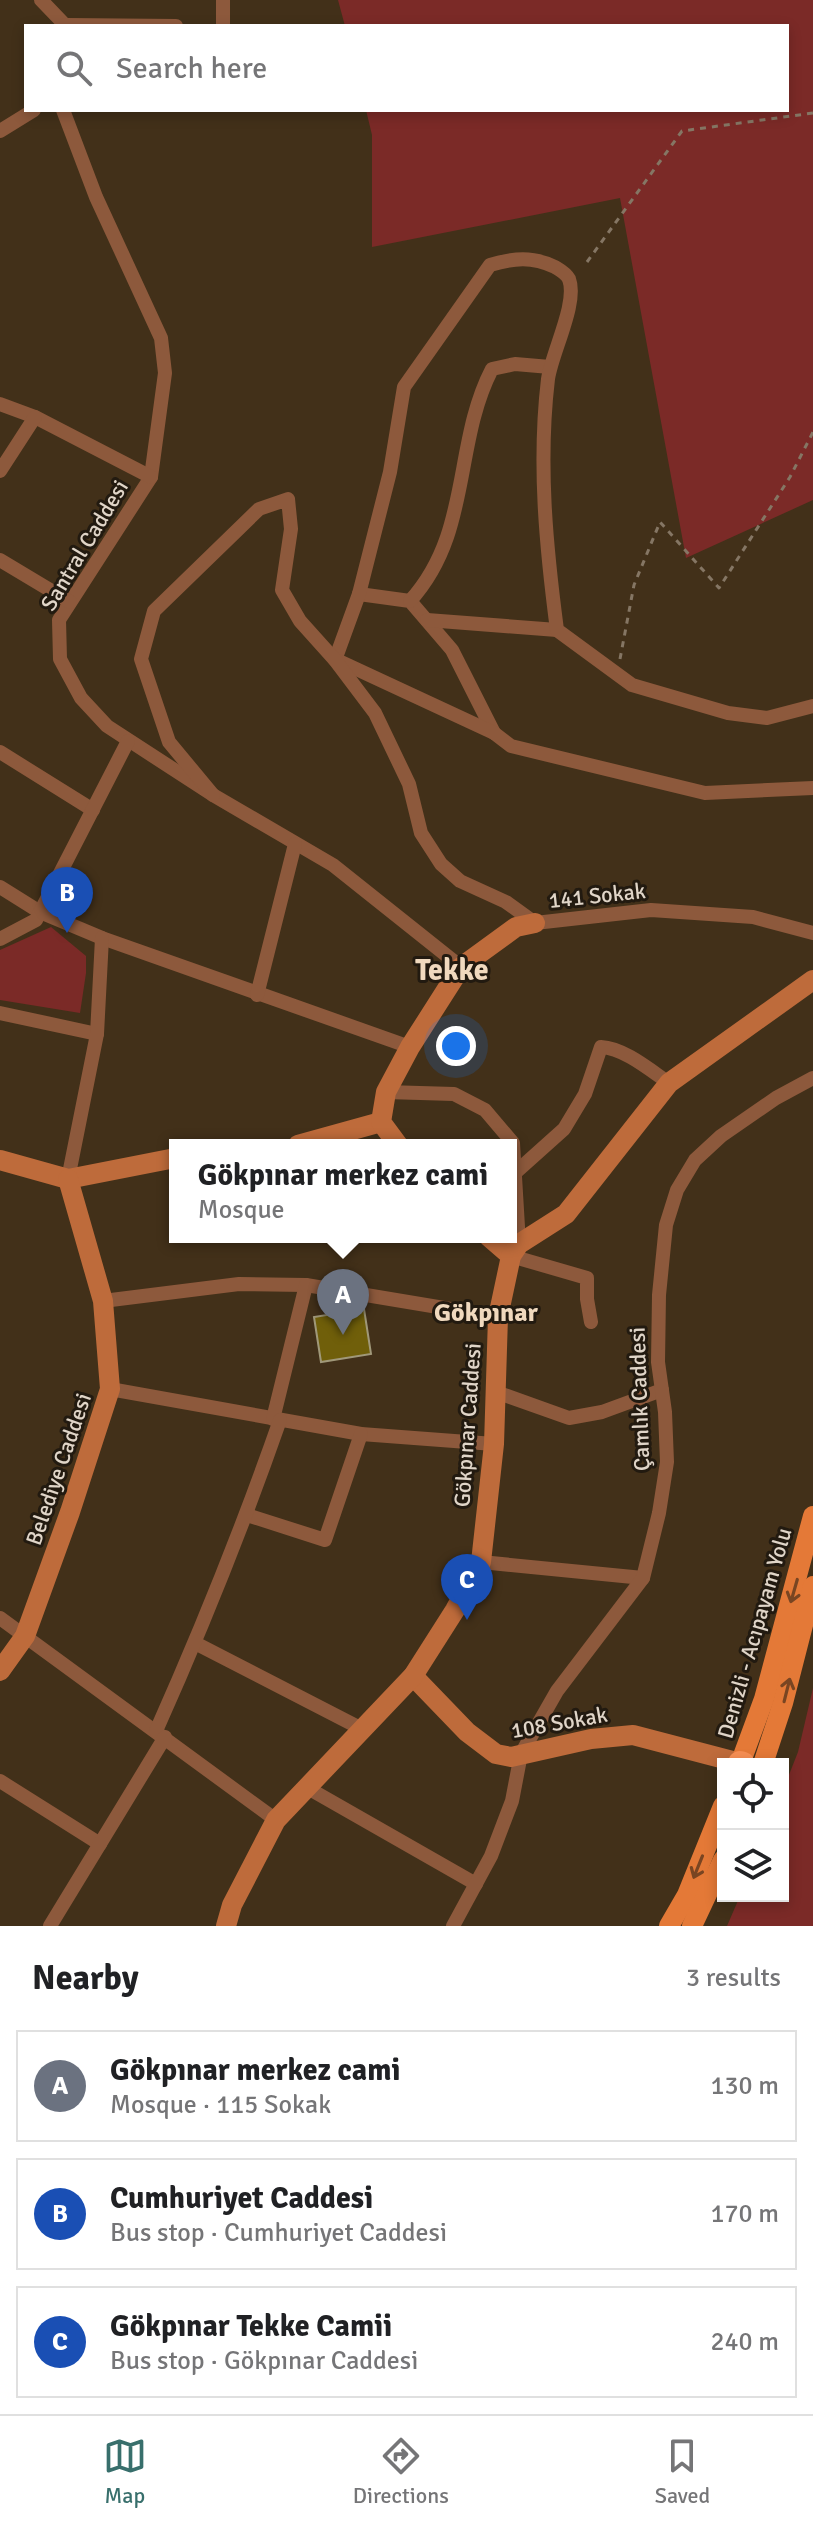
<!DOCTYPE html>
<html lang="en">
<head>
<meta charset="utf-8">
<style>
	:root { --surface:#fff; --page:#f6f6f6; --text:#202124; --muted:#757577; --line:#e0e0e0; --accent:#386f6c }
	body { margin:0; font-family:Signika,sans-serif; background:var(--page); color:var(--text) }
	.controls { position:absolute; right:24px; bottom:24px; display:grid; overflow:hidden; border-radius:0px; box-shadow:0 4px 12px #0003 }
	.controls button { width:72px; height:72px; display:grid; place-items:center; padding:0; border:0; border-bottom:2px solid var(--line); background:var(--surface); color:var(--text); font:40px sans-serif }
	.you { position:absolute; left:456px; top:1046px; width:28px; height:28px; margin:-20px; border:6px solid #fff; border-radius:50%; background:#1a73e8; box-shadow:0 0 0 12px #1a73e833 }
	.badge { display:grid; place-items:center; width:52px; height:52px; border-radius:50%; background:var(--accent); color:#fff; font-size:26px; font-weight:700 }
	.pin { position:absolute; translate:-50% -66px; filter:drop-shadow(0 2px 4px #0008) }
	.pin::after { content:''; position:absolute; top:42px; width:28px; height:24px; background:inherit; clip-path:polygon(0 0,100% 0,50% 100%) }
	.popup { position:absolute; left:169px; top:1139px; width:348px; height:104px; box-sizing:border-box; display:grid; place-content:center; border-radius:0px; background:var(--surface); filter:drop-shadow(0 2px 6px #0005); font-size:26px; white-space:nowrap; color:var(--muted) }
	.popup b { font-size:30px; color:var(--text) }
	.popup::after { content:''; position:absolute; left:50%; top:100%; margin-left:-16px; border:16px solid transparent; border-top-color:var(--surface) }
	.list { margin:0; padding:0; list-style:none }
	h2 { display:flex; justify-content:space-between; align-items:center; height:104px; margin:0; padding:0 32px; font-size:34px }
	h2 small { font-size:26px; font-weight:400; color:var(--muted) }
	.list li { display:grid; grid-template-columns:52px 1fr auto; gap:24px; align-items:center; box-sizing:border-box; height:112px; margin:0 16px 16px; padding:0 16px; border:2px solid var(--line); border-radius:0px }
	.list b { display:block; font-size:30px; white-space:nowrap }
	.list p { margin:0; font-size:26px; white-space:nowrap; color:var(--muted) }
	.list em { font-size:26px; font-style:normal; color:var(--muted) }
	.icon { flex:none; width:44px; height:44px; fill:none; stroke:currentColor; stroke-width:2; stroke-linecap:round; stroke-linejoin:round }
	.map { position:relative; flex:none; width:813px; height:1926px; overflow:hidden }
	.search { position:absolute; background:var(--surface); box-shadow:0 4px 12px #0003; left:24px; right:24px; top:24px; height:88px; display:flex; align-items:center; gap:20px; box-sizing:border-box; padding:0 28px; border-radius:0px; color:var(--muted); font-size:30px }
	.sheet { height:488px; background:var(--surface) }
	nav { display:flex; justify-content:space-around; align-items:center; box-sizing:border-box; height:112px; border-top:2px solid var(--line); background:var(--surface); font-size:22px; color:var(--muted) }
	nav a { display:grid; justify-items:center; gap:4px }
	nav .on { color:var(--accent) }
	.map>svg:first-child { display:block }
	.green { fill:#7b2a27 }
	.building { fill:#705f0a; stroke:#a09879; stroke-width:2 }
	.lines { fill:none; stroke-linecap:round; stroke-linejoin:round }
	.path { stroke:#857664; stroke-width:3; stroke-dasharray:6 6; stroke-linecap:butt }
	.street { stroke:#8d593c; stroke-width:14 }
	.secondary { stroke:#be6b3b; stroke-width:20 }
	.primary { stroke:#e47937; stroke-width:20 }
	.highway { stroke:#f68f54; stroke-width:24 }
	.oneway { stroke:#794522 }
	.labels { text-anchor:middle; stroke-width:6; stroke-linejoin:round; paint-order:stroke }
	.street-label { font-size:22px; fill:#e0d5c8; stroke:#221a10 }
	.quarter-label { font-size:26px; font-weight:bold; fill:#f0d9be; stroke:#221a10 }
	.district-label { font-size:30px; font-weight:bold; fill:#f0d9be; stroke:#221a10 }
</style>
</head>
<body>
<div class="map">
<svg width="813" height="1926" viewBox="0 0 813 1926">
	<rect width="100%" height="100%" fill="#423019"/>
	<g class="green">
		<path d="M 338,0 L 813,0 L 813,500 L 686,558 L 620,198 L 372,247 L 372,135 L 366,110 L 787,110 L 787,26 L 345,26 Z"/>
		<path d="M 51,927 L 86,956 L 86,973 L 80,1013 L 0,1000 L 0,950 Z"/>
		<path d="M 813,1688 L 813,1926 L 727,1926 L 740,1896 L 783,1896 L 783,1790 L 798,1752 Z"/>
	</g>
	<path class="building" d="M 364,1309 L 371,1354 L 321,1362 L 314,1317 Z"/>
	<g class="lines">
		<g class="path">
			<path d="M 587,262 L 682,131 L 813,113"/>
			<path d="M 620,659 L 634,585 L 660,522 L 719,588 L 790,477 L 813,432"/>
		</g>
		<g class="street">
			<path d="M 41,0 L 66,26"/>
			<path d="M 66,25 L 176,26"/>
			<path d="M 223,26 L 223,0"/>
			<path d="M 63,110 L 96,197 L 161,338 L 165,373 L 151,477 L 59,620 L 60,659 L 81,698 L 107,726 L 213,795 L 333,865 L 461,967"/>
			<path d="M 0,131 L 34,110"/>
			<path d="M 0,404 L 35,417 L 151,477"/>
			<path d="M 0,471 L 35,417"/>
			<path d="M 0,560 L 70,602"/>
			<path d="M 359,594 L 410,601 L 452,650 L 494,733"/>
			<path d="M 410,601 C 472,533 453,444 492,369 L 515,364 L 550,367"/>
			<path d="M 427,620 L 557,630"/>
			<path d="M 335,660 L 359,594 L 390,472 L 404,387 L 490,265 C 514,258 532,256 555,267 C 560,270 566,273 569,279 C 578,303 552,352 548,379 C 538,463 546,546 557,630 L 632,685 L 728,713 L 767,718 L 813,706"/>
			<path d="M 339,661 L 494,733 L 511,746 L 705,793 L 813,788"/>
			<path d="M 0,752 L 93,810"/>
			<path d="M 213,795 L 169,742 L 141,659 L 154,611 L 259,509 L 288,499 L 291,529 L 282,590 L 300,621 L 335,660 L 375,713 L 409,784 L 421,833 L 441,864 L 460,881 L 506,902 L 535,923 L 651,910 L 753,917 L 813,933"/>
			<path d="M 0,887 L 40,912 L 102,938 L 410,1047"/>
			<path d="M 0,939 L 36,920 L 128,741"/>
			<path d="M 257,995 L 295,844"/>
			<path d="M 0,1013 L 97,1034"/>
			<path d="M 386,1092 L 454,1094 L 485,1110 L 513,1143 L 519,1244"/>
			<path d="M 516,1172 L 564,1129 L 585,1094 L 601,1047 C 624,1048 650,1070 669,1083"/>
			<path d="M 68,1179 L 97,1034 L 102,938"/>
			<path d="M 511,1256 L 587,1278 L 587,1299 L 591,1322"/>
			<path d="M 103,1301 L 239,1284 L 306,1285 L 498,1317"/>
			<path d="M 110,1389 L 361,1434 L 494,1444"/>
			<path d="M 496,1392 L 569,1418 L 602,1412 L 662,1390"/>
			<path d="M 273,1419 L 306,1285"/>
			<path d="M 247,1515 L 325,1540 L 361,1434"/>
			<path d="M 481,1562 L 643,1578"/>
			<path d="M 0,1618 L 276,1820"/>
			<path d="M 195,1643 L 362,1729"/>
			<path d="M 156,1731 C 202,1628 243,1526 280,1420"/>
			<path d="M 0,1781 L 100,1844"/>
			<path d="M 306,1787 L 476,1884"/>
			<path d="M 50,1926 L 165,1737"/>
			<path d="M 453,1926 L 491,1856 L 512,1801 L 521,1754 L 557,1691 L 643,1578 L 659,1513 L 667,1462 L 665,1412 L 658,1362 L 659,1295 L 666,1225 L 677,1190 L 695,1160 L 721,1136 L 776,1098 L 813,1078"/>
		</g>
		<g class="secondary">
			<path d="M 298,1145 L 381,1122"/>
			<path d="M 398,1145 L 381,1122 L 386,1092 L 410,1047 L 461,967 L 516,927 L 535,923"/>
			<path d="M 0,1160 L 68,1179 L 175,1158"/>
			<path d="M 489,1237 L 511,1256"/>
			<path d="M 0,1671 L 25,1636 L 70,1512 L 110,1389 L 103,1301 L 68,1179"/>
			<path d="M 413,1676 L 467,1732 L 496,1754 L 511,1757 L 591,1739 L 633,1735 L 740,1763"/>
			<path d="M 226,1926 L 232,1905 L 276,1820 L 413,1676 L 455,1610 L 481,1562 L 494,1444 L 498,1317 L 511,1256 L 519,1244 L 566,1214 L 669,1083 L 813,980"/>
		</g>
		<g class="primary">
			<path d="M 740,1764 L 764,1699 L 813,1516"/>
			<path d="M 763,1764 L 783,1703 L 813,1586"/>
			<path d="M 669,1926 L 687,1895 L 723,1806"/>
			<path d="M 692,1926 L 723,1860"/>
		</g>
		<path class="highway" d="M 740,1763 L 743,1764"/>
	</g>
	<defs><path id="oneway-shaft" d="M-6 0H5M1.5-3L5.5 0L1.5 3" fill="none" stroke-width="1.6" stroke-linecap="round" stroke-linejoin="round" transform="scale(2)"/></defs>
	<g class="oneway">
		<use href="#oneway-shaft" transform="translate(794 1591) rotate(106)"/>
		<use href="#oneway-shaft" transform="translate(787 1690) rotate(-76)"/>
		<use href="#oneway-shaft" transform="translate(698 1867) rotate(112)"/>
	</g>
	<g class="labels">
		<g class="street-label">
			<text transform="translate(84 545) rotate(-59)" y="8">Santral Caddesi</text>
			<text transform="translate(597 895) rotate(-6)" y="8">141 Sokak</text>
			<text transform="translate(639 1399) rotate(-92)" y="8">Çamlık Caddesi</text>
			<text transform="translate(467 1425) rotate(-86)" y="8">Gökpınar Caddesi</text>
			<text transform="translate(58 1469) rotate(-71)" y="8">Belediye Caddesi</text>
			<text transform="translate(754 1633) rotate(-74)" y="8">Denizli - Acıpayam Yolu</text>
			<text transform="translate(559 1722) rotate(-10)" y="8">108 Sokak</text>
		</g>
		<g class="quarter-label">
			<text x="486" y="1321">Gökpınar</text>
		</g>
		<g class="district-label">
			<text x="452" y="980">Tekke</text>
		</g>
	</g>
</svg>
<div class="controls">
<button><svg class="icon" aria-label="locate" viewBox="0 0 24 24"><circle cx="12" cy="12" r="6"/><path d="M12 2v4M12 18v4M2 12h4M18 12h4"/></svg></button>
<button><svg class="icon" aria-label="layers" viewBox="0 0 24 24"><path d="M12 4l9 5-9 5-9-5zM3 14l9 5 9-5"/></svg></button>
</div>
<div class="you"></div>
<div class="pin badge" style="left:343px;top:1335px;background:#6b7280">A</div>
<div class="popup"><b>Gökpınar merkez cami</b>Mosque</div>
<div class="pin badge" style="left:67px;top:933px;background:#1a4fb4">B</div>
<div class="pin badge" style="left:467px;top:1620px;background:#1a4fb4">C</div>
<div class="search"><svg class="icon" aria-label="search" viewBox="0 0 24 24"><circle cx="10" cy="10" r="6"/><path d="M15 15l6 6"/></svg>Search here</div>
</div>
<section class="sheet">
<h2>Nearby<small>3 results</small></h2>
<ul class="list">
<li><span class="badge" style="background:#6b7280">A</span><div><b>Gökpınar merkez cami</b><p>Mosque · 115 Sokak</p></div><em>130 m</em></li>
<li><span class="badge" style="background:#1a4fb4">B</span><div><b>Cumhuriyet Caddesi</b><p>Bus stop · Cumhuriyet Caddesi</p></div><em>170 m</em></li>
<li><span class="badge" style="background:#1a4fb4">C</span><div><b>Gökpınar Tekke Camii</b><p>Bus stop · Gökpınar Caddesi</p></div><em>240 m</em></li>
</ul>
</section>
<nav>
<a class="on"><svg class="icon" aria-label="map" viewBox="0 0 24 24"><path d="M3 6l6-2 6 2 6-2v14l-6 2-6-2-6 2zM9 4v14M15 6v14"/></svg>Map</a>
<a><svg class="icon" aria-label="directions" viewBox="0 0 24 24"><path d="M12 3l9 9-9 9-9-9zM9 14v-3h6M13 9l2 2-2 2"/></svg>Directions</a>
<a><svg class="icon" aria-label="saved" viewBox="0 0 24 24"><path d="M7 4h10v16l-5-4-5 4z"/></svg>Saved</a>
</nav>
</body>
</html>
